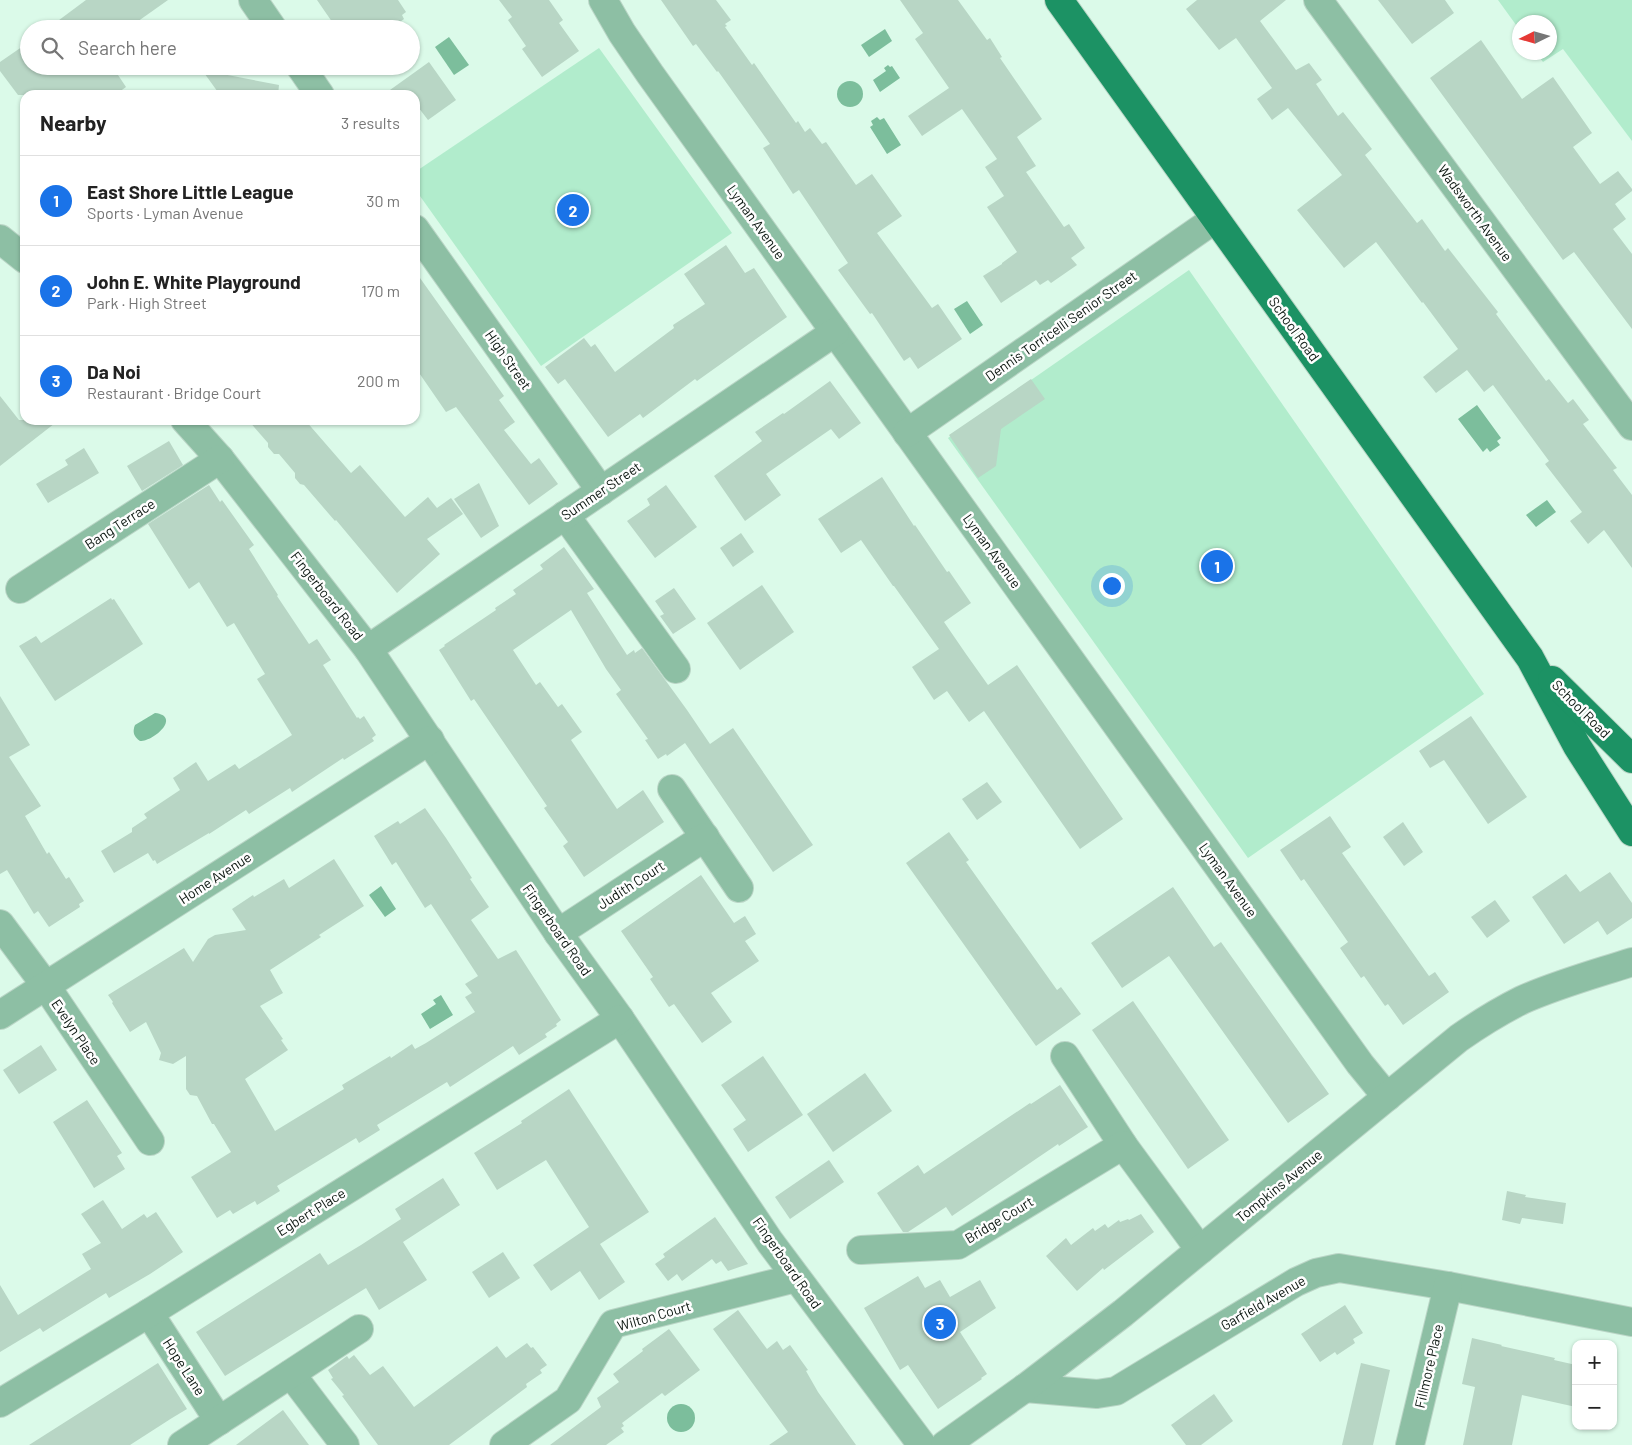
<!DOCTYPE html>
<html lang="en">
<head>
<meta charset="utf-8">
<style>
	:root { --surface:#fff; --page:#f2f2f2; --text:#222; --muted:#767676; --line:#e0e0e0; --accent:#1a73e8 }
	body { margin:0; font-family:Barlow,sans-serif; background:var(--page); color:var(--text) }
	.controls { position:absolute; right:15px; bottom:15px; display:grid; overflow:hidden; border-radius:10px; box-shadow:0 1px 4px #0004 }
	.controls button { width:45px; height:45px; display:grid; place-items:center; padding:0; border:0; border-bottom:1px solid var(--line); background:var(--surface); color:var(--text); font:25px sans-serif }
	.compass { position:absolute; left:1512px; top:15px; width:45px; height:45px; border-radius:50%; background:var(--surface); box-shadow:0 1px 4px #0004; rotate:265deg }
	.you { position:absolute; left:1111px; top:585px; width:18px; height:18px; margin:-12px; border:4px solid #fff; border-radius:50%; background:#1a73e8; box-shadow:0 0 0 8px #1a73e833 }
	.badge { display:grid; place-items:center; width:32px; height:32px; border-radius:50%; background:var(--accent); color:#fff; font-size:16px; font-weight:700 }
	.pin { position:absolute; translate:-50% -50%; border:2px solid #fff; box-shadow:0 1px 5px #0006 }
	.list { margin:0; padding:0; list-style:none }
	h2 { display:flex; justify-content:space-between; align-items:center; height:65px; margin:0; padding:0 20px; font-size:21px }
	h2 small { font-size:16px; font-weight:400; color:var(--muted) }
	.list li { display:grid; grid-template-columns:32px 1fr auto; gap:15px; align-items:center; box-sizing:border-box; height:90px; padding:0 20px; border-top:1px solid var(--line) }
	.list b { display:block; font-size:19px; white-space:nowrap }
	.list p { margin:0; font-size:16px; white-space:nowrap; color:var(--muted) }
	.list em { font-size:16px; font-style:normal; color:var(--muted) }
	.icon { flex:none; width:28px; height:28px; fill:none; stroke:currentColor; stroke-width:2; stroke-linecap:round; stroke-linejoin:round }
	.map { position:relative; flex:none; width:1632px; height:1445px; overflow:hidden }
	.search { position:absolute; background:var(--surface); box-shadow:0 1px 4px #0004; left:20px; top:20px; width:400px; height:55px; display:flex; align-items:center; gap:12px; box-sizing:border-box; padding:0 18px; border-radius:28px; color:var(--muted); font-size:19px }
	.panel { position:absolute; background:var(--surface); box-shadow:0 1px 4px #0004; left:20px; top:90px; width:400px; height:335px; border-radius:15px }
	.map>svg:first-child { display:block }
	.green { fill:#b1eccc }
	.water { fill:#7cbe9c }
	.building { fill:#b8d6c5 }
	.lines { fill:none; stroke-linecap:round; stroke-linejoin:round }
	.minor-casing { stroke:#bad5c6; stroke-width:30 }
	.major-casing { stroke:#bad5c6; stroke-width:30 }
	.minor { stroke:#8dbfa4; stroke-width:28 }
	.major { stroke:#1c9264; stroke-width:28 }
	.labels { text-anchor:middle; stroke-width:5; stroke-linejoin:round; paint-order:stroke }
	.street-label { font-size:14px; fill:#0a150f; stroke:#fefefe }
</style>
</head>
<body>
<div class="map">
<svg width="1632" height="1445" viewBox="0 0 1632 1445">
	<rect width="100%" height="100%" fill="#dbfae9"/>
	<g class="green">
		<path d="M 1498,0 L 1632,0 L 1632,141 L 1563,49 L 1543,62 L 1536,53 L 1550,52 L 1550,22 L 1520,22 L 1519,29 Z"/>
		<path d="M 599,48 L 732,233 L 541,366 L 415,189 L 415,172 Z"/>
		<path d="M 1189,270 L 1484,694 L 1248,858 L 948,438 Z"/>
	</g>
	<g class="water">
		<path d="M 885,29 L 892,41 L 869,57 L 861,45 Z"/>
		<path d="M 449,37 L 469,65 L 454,75 L 435,47 Z"/>
		<path d="M 888,65 L 890,67 L 892,66 L 900,78 L 880,92 L 873,80 L 886,71 L 884,68 Z"/>
		<circle cx="850" cy="94" r="13"/>
		<path d="M 877,117 L 880,120 L 884,118 L 901,145 L 887,154 L 870,127 L 873,125 L 871,121 Z"/>
		<path d="M 967,301 L 983,325 L 970,334 L 954,309 Z"/>
		<path d="M 1477,405 L 1501,438 L 1497,441 L 1500,445 L 1490,452 L 1487,448 L 1483,452 L 1458,419 Z"/>
		<path d="M 1547,500 L 1556,512 L 1536,527 L 1526,515 Z"/>
		<path d="M 155,713 C 181,716 155,741 140,741 C 134,737 132,732 135,725 Z"/>
		<path d="M 381,886 L 396,909 L 385,917 L 369,895 Z"/>
		<path d="M 441,995 L 453,1015 L 430,1029 L 421,1014 L 436,1004 L 433,1000 Z"/>
		<circle cx="681" cy="1418" r="14"/>
	</g>
	<g class="building">
		<path d="M 86,0 L 168,0 L 127,29 L 47,29 Z"/>
		<path d="M 317,0 L 398,0 L 406,12 L 402,15 L 404,19 L 390,29 L 337,29 Z"/>
		<path d="M 499,0 L 549,0 L 563,20 L 559,23 L 579,51 L 542,77 L 522,49 L 526,46 L 508,20 L 512,17 Z"/>
		<path d="M 661,0 L 716,0 L 731,20 L 725,24 L 727,26 L 725,27 L 752,65 L 754,63 L 796,123 L 798,121 L 805,132 L 810,128 L 822,144 L 826,142 L 856,185 L 872,174 L 902,216 L 877,233 L 932,308 L 938,304 L 962,339 L 918,369 L 910,357 L 904,361 L 872,313 L 870,314 L 838,270 L 848,263 L 799,190 L 793,194 L 763,148 L 770,144 L 718,71 L 717,72 L 696,44 L 693,46 Z"/>
		<path d="M 900,0 L 958,0 L 987,40 L 990,38 L 1002,57 L 1000,58 L 1042,119 L 1017,137 L 1036,166 L 1026,172 L 1064,227 L 1069,224 L 1085,248 L 1071,258 L 1077,265 L 1051,283 L 1048,280 L 1040,285 L 1036,280 L 1001,303 L 983,276 L 1002,264 L 1002,263 L 1017,252 L 987,207 L 1004,196 L 985,167 L 997,159 L 962,109 L 922,136 L 908,116 L 949,88 L 915,39 L 923,33 Z"/>
		<path d="M 1197,0 L 1286,0 L 1260,21 L 1296,70 L 1309,63 L 1322,80 L 1316,84 L 1338,116 L 1343,112 L 1372,149 L 1365,155 L 1417,223 L 1422,219 L 1445,251 L 1448,248 L 1498,312 L 1496,314 L 1546,381 L 1549,379 L 1568,403 L 1573,399 L 1589,420 L 1583,424 L 1617,468 L 1613,470 L 1632,495 L 1632,568 L 1604,530 L 1588,544 L 1570,521 L 1582,512 L 1545,464 L 1549,461 L 1493,385 L 1484,392 L 1467,370 L 1436,393 L 1423,377 L 1458,349 L 1423,302 L 1422,303 L 1376,242 L 1344,268 L 1297,210 L 1342,175 L 1288,108 L 1272,120 L 1257,99 L 1272,88 L 1236,38 L 1219,50 L 1186,9 Z"/>
		<path d="M 1378,0 L 1445,0 L 1454,13 L 1412,44 Z"/>
		<path d="M 1481,40 L 1522,99 L 1553,77 L 1592,133 L 1573,147 L 1600,184 L 1618,171 L 1632,189 L 1632,191 L 1615,204 L 1626,219 L 1613,229 L 1632,254 L 1632,329 L 1574,252 L 1563,260 L 1430,78 Z"/>
		<path d="M 29,42 L 29,66 L 112,66 L 126,87 L 115,95 L 18,95 L 0,71 L 0,62 Z"/>
		<path d="M 429,62 L 456,100 L 428,120 L 415,103 L 415,95 L 383,95 Z"/>
		<path d="M 202,70 L 279,85 L 278,95 L 220,95 Z"/>
		<path d="M 726,245 L 745,273 L 754,268 L 787,317 L 697,381 L 695,379 L 643,418 L 640,414 L 608,437 L 565,379 L 558,384 L 545,367 L 584,338 L 591,347 L 595,344 L 615,372 L 674,328 L 673,325 L 705,304 L 684,274 Z"/>
		<path d="M 415,271 L 504,396 L 499,400 L 515,422 L 504,430 L 531,464 L 539,458 L 558,484 L 529,505 L 456,407 L 446,412 L 415,367 Z"/>
		<path d="M 1031,379 L 1045,399 L 1001,429 L 996,466 L 978,478 L 949,435 Z"/>
		<path d="M 830,381 L 861,423 L 839,439 L 831,429 L 766,474 L 781,495 L 745,521 L 714,476 L 762,441 L 755,432 L 783,413 L 784,414 Z"/>
		<path d="M 0,396 L 19,420 L 59,420 L 0,466 Z"/>
		<path d="M 248,420 L 305,420 L 351,473 L 360,465 L 405,517 L 428,497 L 437,508 L 451,498 L 463,514 L 427,539 L 440,554 L 397,593 L 336,520 L 335,521 L 304,485 L 300,484 L 295,478 L 295,473 L 279,454 L 274,454 L 268,447 L 268,443 Z"/>
		<path d="M 169,441 L 183,465 L 142,491 L 127,466 Z"/>
		<path d="M 84,448 L 99,473 L 48,503 L 36,484 L 68,465 L 65,460 Z"/>
		<path d="M 882,477 L 914,526 L 915,525 L 947,572 L 949,571 L 971,603 L 944,622 L 966,654 L 988,685 L 1017,665 L 1123,819 L 1080,849 L 984,711 L 969,722 L 947,691 L 934,700 L 912,667 L 939,649 L 894,586 L 893,586 L 861,540 L 841,553 L 818,519 Z"/>
		<path d="M 479,483 L 499,526 L 481,538 L 454,499 Z"/>
		<path d="M 209,485 L 220,502 L 222,500 L 254,545 L 249,549 L 278,595 L 277,596 L 309,644 L 317,639 L 331,660 L 323,665 L 357,718 L 358,717 L 360,719 L 364,716 L 376,735 L 372,738 L 374,741 L 344,760 L 343,758 L 292,792 L 290,788 L 249,814 L 246,810 L 209,834 L 209,833 L 157,864 L 155,860 L 153,861 L 148,853 L 114,873 L 101,851 L 132,832 L 132,828 L 147,818 L 144,814 L 180,790 L 173,778 L 196,762 L 208,781 L 235,764 L 239,769 L 292,735 L 257,679 L 265,674 L 234,623 L 227,627 L 199,582 L 189,589 L 148,524 Z"/>
		<path d="M 666,485 L 697,527 L 655,558 L 627,521 L 650,505 L 647,499 Z"/>
		<path d="M 741,533 L 754,552 L 733,567 L 720,548 Z"/>
		<path d="M 564,547 L 594,589 L 587,593 L 627,655 L 634,650 L 635,653 L 642,648 L 687,710 L 710,744 L 733,728 L 813,845 L 773,872 L 685,743 L 667,756 L 666,754 L 658,759 L 645,740 L 648,739 L 616,694 L 621,690 L 606,669 L 571,610 L 513,650 L 536,685 L 540,682 L 558,707 L 562,704 L 582,732 L 571,740 L 617,809 L 643,790 L 664,822 L 584,877 L 563,846 L 568,842 L 544,808 L 547,806 L 474,699 L 471,701 L 439,650 L 445,646 L 444,645 L 496,610 L 495,608 L 516,594 L 513,590 L 543,569 L 540,565 Z"/>
		<path d="M 762,585 L 794,632 L 740,670 L 707,623 Z"/>
		<path d="M 674,588 L 696,619 L 673,634 L 660,616 L 664,614 L 655,601 Z"/>
		<path d="M 111,598 L 112,600 L 114,599 L 143,644 L 55,701 L 19,646 L 36,636 L 41,643 Z"/>
		<path d="M 0,696 L 30,745 L 9,757 L 41,806 L 25,816 L 47,854 L 49,852 L 66,879 L 69,877 L 84,901 L 79,904 L 80,907 L 49,927 L 38,911 L 34,914 L 7,870 L 0,874 Z"/>
		<path d="M 1471,716 L 1527,797 L 1488,824 L 1444,760 L 1430,768 L 1419,751 Z"/>
		<path d="M 987,782 L 1002,802 L 977,820 L 962,799 Z"/>
		<path d="M 425,808 L 446,838 L 472,878 L 470,879 L 489,907 L 471,920 L 498,959 L 516,950 L 561,1020 L 556,1024 L 557,1026 L 545,1034 L 547,1037 L 519,1055 L 513,1046 L 450,1087 L 447,1082 L 377,1125 L 380,1130 L 359,1143 L 356,1138 L 277,1186 L 280,1191 L 257,1205 L 255,1201 L 233,1214 L 230,1210 L 217,1218 L 191,1177 L 231,1152 L 214,1124 L 212,1124 L 197,1096 L 190,1095 L 186,1089 L 186,1056 L 173,1064 L 159,1060 L 161,1053 L 146,1022 L 130,1032 L 112,1003 L 113,1002 L 108,995 L 184,948 L 193,962 L 208,939 L 215,935 L 246,930 L 232,909 L 253,895 L 254,897 L 284,879 L 289,888 L 334,859 L 364,906 L 319,935 L 321,937 L 270,970 L 283,993 L 260,1006 L 283,1039 L 281,1040 L 288,1050 L 245,1079 L 275,1131 L 344,1089 L 342,1085 L 390,1056 L 391,1058 L 412,1044 L 415,1049 L 426,1043 L 475,1012 L 465,997 L 472,993 L 465,984 L 478,976 L 431,904 L 425,908 L 396,862 L 392,865 L 374,836 L 398,821 L 400,824 Z"/>
		<path d="M 1330,816 L 1351,847 L 1342,853 L 1429,976 L 1435,972 L 1449,992 L 1403,1025 L 1388,1004 L 1385,1006 L 1364,976 L 1361,978 L 1340,948 L 1348,942 L 1304,879 L 1301,881 L 1280,850 Z"/>
		<path d="M 1403,822 L 1423,852 L 1404,866 L 1383,837 Z"/>
		<path d="M 949,832 L 969,860 L 966,862 L 1057,990 L 1061,987 L 1081,1014 L 1036,1046 L 906,863 Z"/>
		<path d="M 1610,872 L 1632,903 L 1632,918 L 1607,935 L 1598,921 L 1564,944 L 1532,897 L 1566,874 L 1580,892 Z"/>
		<path d="M 701,875 L 734,923 L 745,916 L 756,934 L 745,941 L 759,961 L 711,993 L 732,1022 L 702,1043 L 674,1004 L 669,1007 L 650,979 L 653,977 L 621,931 Z"/>
		<path d="M 1173,887 L 1214,947 L 1221,942 L 1329,1094 L 1288,1123 L 1169,956 L 1122,988 L 1091,943 Z"/>
		<path d="M 1495,900 L 1510,921 L 1487,938 L 1471,917 Z"/>
		<path d="M 1133,1001 L 1229,1140 L 1188,1169 L 1092,1030 Z"/>
		<path d="M 41,1045 L 57,1070 L 19,1094 L 3,1070 Z"/>
		<path d="M 763,1056 L 803,1115 L 748,1152 L 733,1129 L 746,1120 L 721,1085 Z"/>
		<path d="M 865,1073 L 892,1111 L 833,1152 L 807,1114 Z"/>
		<path d="M 1060,1085 L 1088,1127 L 1059,1146 L 1058,1144 L 952,1216 L 946,1207 L 908,1232 L 903,1232 L 877,1193 L 918,1165 L 924,1174 L 1030,1103 L 1031,1104 Z"/>
		<path d="M 569,1089 L 649,1212 L 600,1244 L 625,1282 L 599,1300 L 580,1271 L 551,1291 L 533,1265 L 589,1227 L 546,1160 L 497,1190 L 474,1153 L 522,1123 L 521,1121 Z"/>
		<path d="M 87,1100 L 122,1153 L 117,1156 L 125,1169 L 94,1188 L 53,1122 Z"/>
		<path d="M 829,1160 L 844,1182 L 790,1219 L 775,1197 Z"/>
		<path d="M 443,1178 L 460,1205 L 403,1242 L 427,1280 L 379,1310 L 366,1288 L 225,1376 L 196,1332 L 320,1253 L 328,1265 L 361,1245 L 401,1219 L 395,1209 Z"/>
		<path d="M 1507,1191 L 1526,1195 L 1525,1197 L 1566,1203 L 1563,1224 L 1522,1218 L 1520,1224 L 1502,1220 Z"/>
		<path d="M 103,1200 L 122,1229 L 144,1214 L 147,1218 L 156,1212 L 183,1252 L 150,1274 L 109,1298 L 106,1293 L 43,1332 L 40,1328 L 0,1352 L 0,1285 L 18,1315 L 91,1269 L 82,1254 L 101,1243 L 81,1214 Z"/>
		<path d="M 1141,1214 L 1154,1232 L 1104,1270 L 1103,1268 L 1077,1291 L 1046,1256 L 1066,1238 L 1071,1245 L 1093,1228 L 1095,1231 L 1105,1224 L 1108,1228 L 1119,1220 L 1120,1222 L 1128,1219 L 1129,1220 Z"/>
		<path d="M 715,1217 L 748,1264 L 728,1271 L 721,1261 L 716,1264 L 712,1259 L 682,1281 L 677,1274 L 668,1281 L 655,1264 L 665,1257 L 663,1254 Z"/>
		<path d="M 503,1252 L 520,1278 L 489,1298 L 472,1272 Z"/>
		<path d="M 918,1276 L 925,1288 L 940,1280 L 950,1297 L 980,1280 L 996,1308 L 960,1332 L 987,1374 L 981,1378 L 982,1379 L 938,1409 L 908,1365 L 900,1370 L 864,1308 Z"/>
		<path d="M 1345,1305 L 1363,1333 L 1353,1339 L 1355,1343 L 1337,1355 L 1335,1352 L 1320,1362 L 1301,1334 Z"/>
		<path d="M 738,1310 L 767,1349 L 777,1341 L 783,1350 L 790,1345 L 808,1370 L 806,1371 L 818,1392 L 856,1445 L 769,1445 L 788,1432 L 713,1329 Z"/>
		<path d="M 669,1329 L 700,1370 L 665,1396 L 662,1393 L 622,1423 L 624,1426 L 621,1428 L 624,1432 L 606,1445 L 550,1445 L 601,1407 L 597,1398 L 619,1382 L 613,1374 L 643,1351 L 642,1349 Z"/>
		<path d="M 1472,1338 L 1502,1345 L 1501,1346 L 1555,1358 L 1554,1360 L 1576,1365 L 1576,1407 L 1522,1395 L 1512,1445 L 1463,1445 L 1475,1387 L 1462,1384 Z"/>
		<path d="M 527,1343 L 531,1348 L 533,1347 L 547,1365 L 540,1370 L 542,1373 L 526,1384 L 527,1387 L 449,1445 L 378,1445 L 342,1396 L 344,1395 L 331,1379 L 333,1378 L 328,1370 L 347,1356 L 349,1359 L 354,1355 L 370,1375 L 383,1366 L 414,1407 L 497,1346 L 506,1358 Z"/>
		<path d="M 158,1363 L 187,1409 L 172,1418 L 130,1445 L 29,1445 Z"/>
		<path d="M 1361,1363 L 1390,1370 L 1373,1445 L 1342,1445 Z"/>
		<path d="M 1214,1394 L 1233,1421 L 1201,1445 L 1186,1445 L 1171,1425 Z"/>
		<path d="M 283,1410 L 309,1445 L 236,1445 Z"/>
	</g>
	<g class="lines">
		<defs>
			<g id="minor">
				<path d="M 253,0 L 273,29"/>
				<path d="M 603,0 L 622,33 L 650,74 L 1360,1064 L 1387,1097"/>
				<path d="M 1318,0 L 1632,426"/>
				<path d="M 300,66 L 320,95"/>
				<path d="M 415,229 L 601,491"/>
				<path d="M 0,239 L 25,259"/>
				<path d="M 185,420 L 220,459 L 368,649 L 558,933 L 620,1019 L 770,1242 L 922,1445"/>
				<path d="M 907,433 L 1215,219"/>
				<path d="M 565,515 L 676,669"/>
				<path d="M 20,589 L 220,459"/>
				<path d="M 368,649 L 835,332"/>
				<path d="M 672,789 L 739,888"/>
				<path d="M 0,924 L 46,986 L 150,1141"/>
				<path d="M 558,933 L 705,837"/>
				<path d="M 0,1015 L 430,740"/>
				<path d="M 1065,1056 L 1123,1145"/>
				<path d="M 861,1250 L 958,1245 L 1123,1145 L 1200,1250"/>
				<path d="M 149,1313 L 219,1421"/>
				<path d="M 291,1374 L 345,1445"/>
				<path d="M 1025,1388 L 1097,1394 L 1116,1391 L 1296,1282 L 1316,1273 L 1339,1268 L 1448,1286 L 1632,1322"/>
				<path d="M 0,1403 L 149,1313 L 620,1019"/>
				<path d="M 182,1445 L 359,1329"/>
				<path d="M 504,1445 L 568,1400 L 613,1324 L 796,1278"/>
				<path d="M 945,1445 L 1025,1388 L 1123,1313 L 1459,1038 C 1479,1024 1500,1011 1522,1000 C 1558,984 1595,974 1632,962"/>
				<path d="M 1410,1445 L 1448,1286"/>
			</g>
			<g id="major">
				<path d="M 1059,0 L 1530,658 L 1577,746 L 1632,832"/>
				<path d="M 1552,680 L 1632,759"/>
			</g>
		</defs>
		<use href="#minor" class="minor-casing"/>
		<use href="#major" class="major-casing"/>
		<use href="#minor" class="minor"/>
		<use href="#major" class="major"/>
	</g>
	<g class="labels">
		<g class="street-label">
			<text transform="translate(1475 213) rotate(54)" y="5">Wadsworth Avenue</text>
			<text transform="translate(756 222) rotate(54)" y="5">Lyman Avenue</text>
			<text transform="translate(1061 326) rotate(-35)" y="5">Dennis Torricelli Senior Street</text>
			<text transform="translate(1294 329) rotate(54)" y="5">School Road</text>
			<text transform="translate(508 360) rotate(55)" y="5">High Street</text>
			<text transform="translate(601 491) rotate(-34)" y="5">Summer Street</text>
			<text transform="translate(120 524) rotate(-33)" y="5">Bang Terrace</text>
			<text transform="translate(992 551) rotate(54)" y="5">Lyman Avenue</text>
			<text transform="translate(327 596) rotate(52)" y="5">Fingerboard Road</text>
			<text transform="translate(1581 709) rotate(45)" y="5">School Road</text>
			<text transform="translate(215 878) rotate(-33)" y="5">Home Avenue</text>
			<text transform="translate(1228 880) rotate(54)" y="5">Lyman Avenue</text>
			<text transform="translate(631 885) rotate(-33)" y="5">Judith Court</text>
			<text transform="translate(557 930) rotate(55)" y="5">Fingerboard Road</text>
			<text transform="translate(76 1032) rotate(56)" y="5">Evelyn Place</text>
			<text transform="translate(1279 1186) rotate(-39)" y="5">Tompkins Avenue</text>
			<text transform="translate(311 1212) rotate(-32)" y="5">Egbert Place</text>
			<text transform="translate(999 1220) rotate(-31)" y="5">Bridge Court</text>
			<text transform="translate(787 1263) rotate(55)" y="5">Fingerboard Road</text>
			<text transform="translate(1263 1303) rotate(-30)" y="5">Garfield Avenue</text>
			<text transform="translate(654 1316) rotate(-16)" y="5">Wilton Court</text>
			<text transform="translate(1429 1366) rotate(-77)" y="5">Fillmore Place</text>
			<text transform="translate(184 1367) rotate(57)" y="5">Hope Lane</text>
		</g>
	</g>
</svg>
<div class="controls">
<button>+</button>
<button>−</button>
</div>
<svg class="compass" viewBox="-18 -18 36 36"><path d="M0-13l5 13h-10z" fill="#e53935"/><path d="M0 13l5-13h-10z" fill="#767676"/></svg>
<div class="you"></div>
<div class="pin badge" style="left:1217px;top:566px">1</div>
<div class="pin badge" style="left:573px;top:210px">2</div>
<div class="pin badge" style="left:940px;top:1323px">3</div>
<div class="search"><svg class="icon" aria-label="search" viewBox="0 0 24 24"><circle cx="10" cy="10" r="6"/><path d="M15 15l6 6"/></svg>Search here</div>
<section class="panel">
<h2>Nearby<small>3 results</small></h2>
<ul class="list">
<li><span class="badge">1</span><div><b>East Shore Little League</b><p>Sports · Lyman Avenue</p></div><em>30 m</em></li>
<li><span class="badge">2</span><div><b>John E. White Playground</b><p>Park · High Street</p></div><em>170 m</em></li>
<li><span class="badge">3</span><div><b>Da Noi</b><p>Restaurant · Bridge Court</p></div><em>200 m</em></li>
</ul>
</section>
</div>
</body>
</html>
